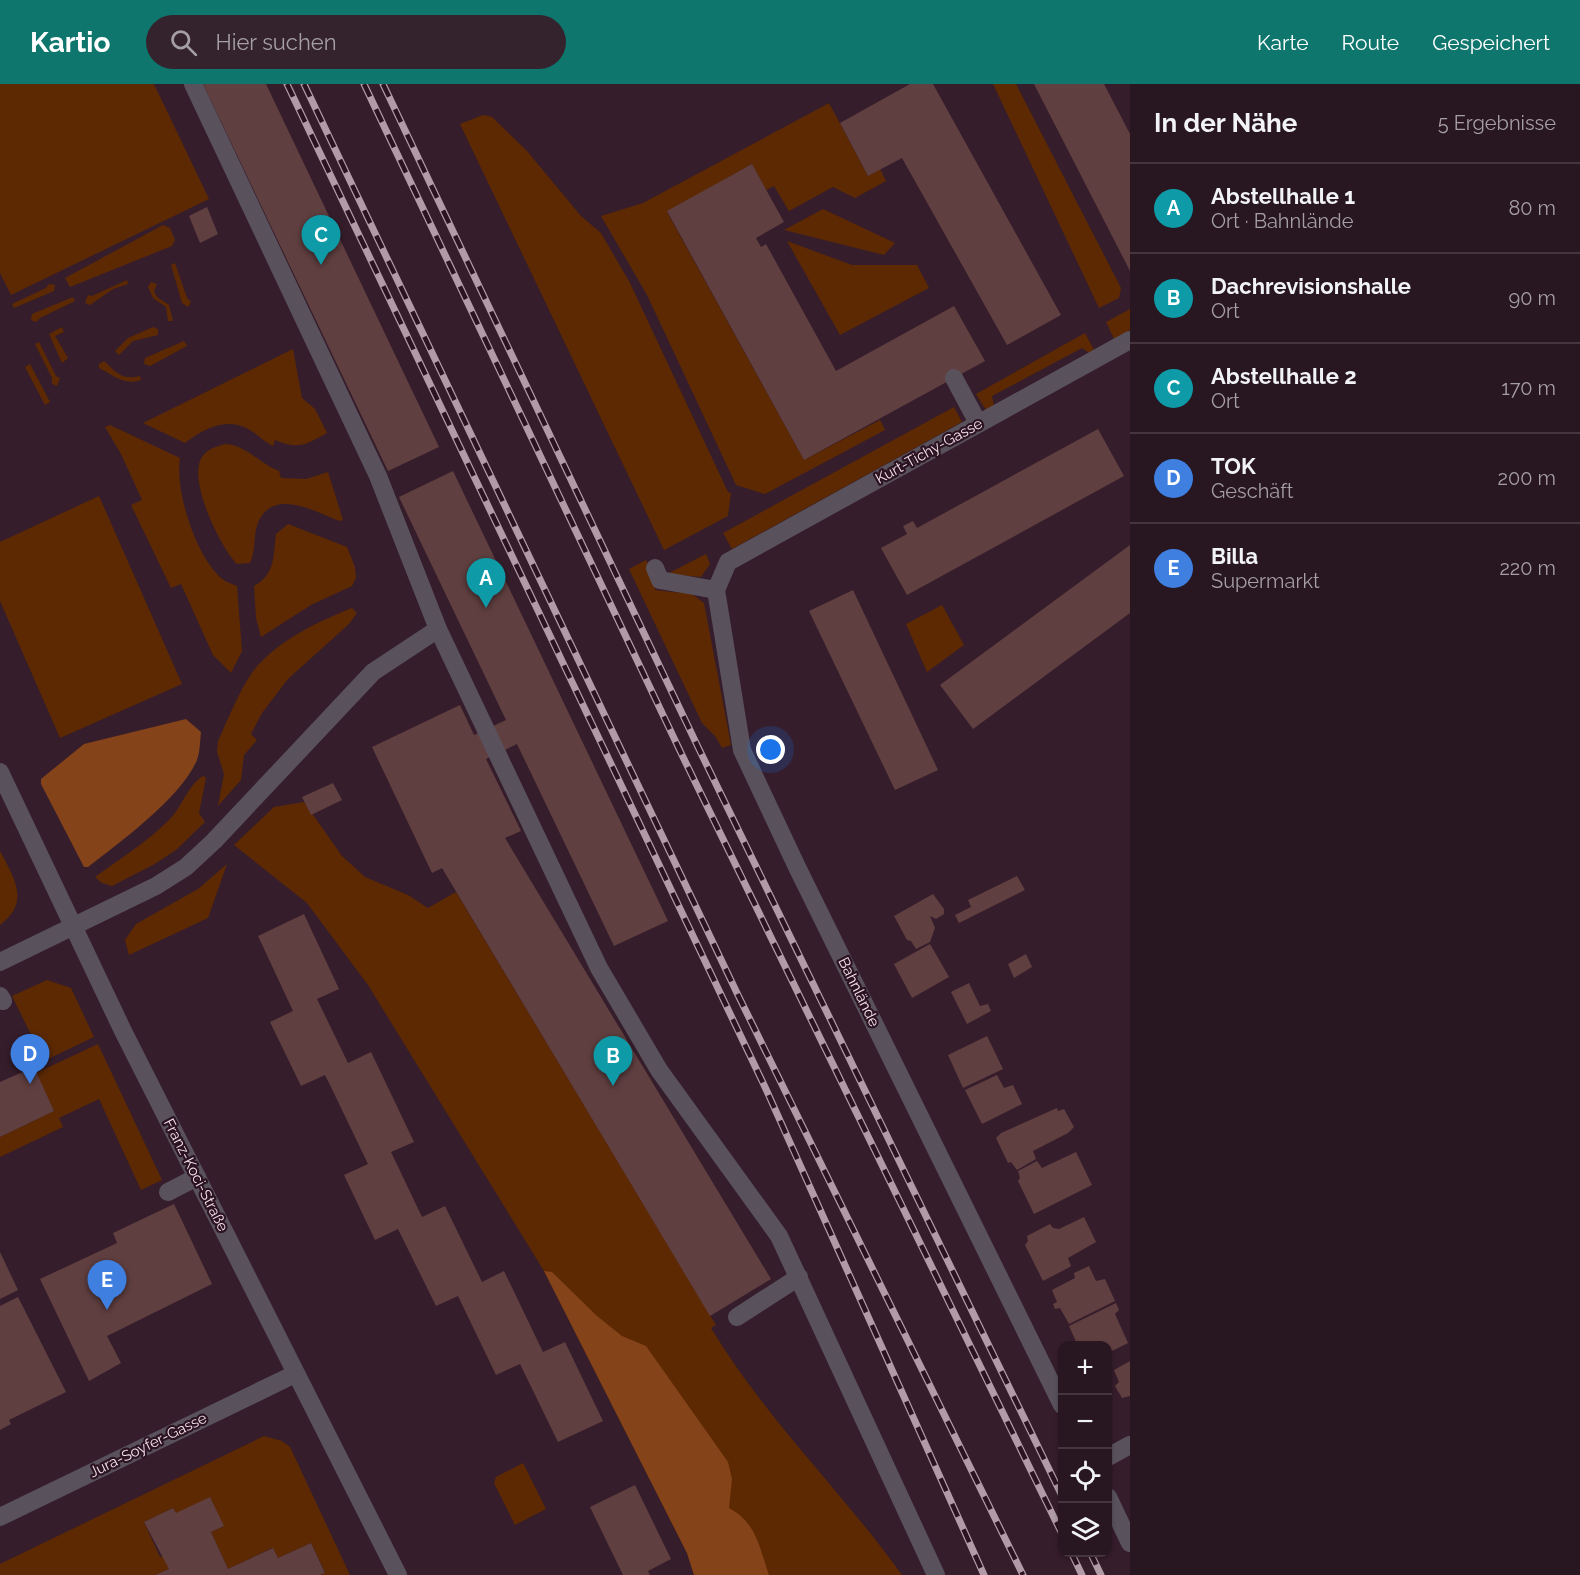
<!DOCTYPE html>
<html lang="de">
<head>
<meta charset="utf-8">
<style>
	:root { --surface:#281620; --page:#34232d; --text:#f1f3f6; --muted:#a59fa5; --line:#44353e; --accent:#0f766e }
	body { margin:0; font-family:Raleway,sans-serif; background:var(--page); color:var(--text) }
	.controls { position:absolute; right:18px; bottom:18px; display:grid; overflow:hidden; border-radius:12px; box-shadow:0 2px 4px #0004 }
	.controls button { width:54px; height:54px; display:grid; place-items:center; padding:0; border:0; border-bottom:2px solid var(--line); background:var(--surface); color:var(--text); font:30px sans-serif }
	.you { position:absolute; left:771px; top:666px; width:21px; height:21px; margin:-15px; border:4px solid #fff; border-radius:50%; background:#1a73e8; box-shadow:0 0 0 9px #1a73e833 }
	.badge { display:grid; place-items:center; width:39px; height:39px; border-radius:50%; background:var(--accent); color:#fff; font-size:20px; font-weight:700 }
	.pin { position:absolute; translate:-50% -50px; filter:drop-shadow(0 2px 3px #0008) }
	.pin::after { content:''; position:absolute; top:32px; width:21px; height:18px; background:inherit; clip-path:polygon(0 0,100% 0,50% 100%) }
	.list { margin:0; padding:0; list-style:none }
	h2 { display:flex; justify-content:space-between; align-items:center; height:78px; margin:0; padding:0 24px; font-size:26px }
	h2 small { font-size:20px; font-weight:400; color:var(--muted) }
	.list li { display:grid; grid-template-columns:39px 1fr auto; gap:18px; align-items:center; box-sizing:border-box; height:90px; padding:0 24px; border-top:2px solid var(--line) }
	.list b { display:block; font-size:22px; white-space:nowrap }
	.list p { margin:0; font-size:20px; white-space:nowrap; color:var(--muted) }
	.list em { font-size:20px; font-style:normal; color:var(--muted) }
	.icon { flex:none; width:33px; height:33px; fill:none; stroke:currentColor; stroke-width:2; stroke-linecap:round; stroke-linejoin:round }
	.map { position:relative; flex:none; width:1130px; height:1491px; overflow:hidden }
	header { display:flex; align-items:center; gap:36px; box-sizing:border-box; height:84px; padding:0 30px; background:var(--accent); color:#fff }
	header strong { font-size:28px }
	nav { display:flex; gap:33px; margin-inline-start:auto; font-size:21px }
	.search { width:420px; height:54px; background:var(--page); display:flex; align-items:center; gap:15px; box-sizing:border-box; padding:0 21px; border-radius:33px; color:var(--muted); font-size:22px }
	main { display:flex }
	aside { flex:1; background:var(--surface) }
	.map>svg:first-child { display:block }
	.green { fill:#5c2903 }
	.forest { fill:#844319 }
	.building { fill:#603f40 }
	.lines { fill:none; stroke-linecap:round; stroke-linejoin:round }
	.minor { stroke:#59525d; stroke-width:18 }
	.rail-casing { stroke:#b09ba6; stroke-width:7 }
	.rail { stroke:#2b1321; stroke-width:4.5; stroke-dasharray:14; stroke-linecap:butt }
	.labels { text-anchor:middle; stroke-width:4.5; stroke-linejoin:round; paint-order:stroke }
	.street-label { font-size:15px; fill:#f4e2eb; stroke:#2b1321 }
</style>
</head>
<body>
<header>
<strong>Kartio</strong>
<div class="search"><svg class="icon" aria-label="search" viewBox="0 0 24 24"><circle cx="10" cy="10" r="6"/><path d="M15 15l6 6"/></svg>Hier suchen</div>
<nav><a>Karte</a><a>Route</a><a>Gespeichert</a></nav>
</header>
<main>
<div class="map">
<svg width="1130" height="1491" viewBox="0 0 1130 1491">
	<rect width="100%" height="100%" fill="#361d2b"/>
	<g class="green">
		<path d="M 0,0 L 154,0 L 209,115 L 11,211 L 0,189 Z"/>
		<path d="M 993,0 L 1016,0 L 1121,204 L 1119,214 L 1099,224 Z"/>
		<path d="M 829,19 L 868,92 L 880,85 L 886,97 L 855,114 L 833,103 L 789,127 L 774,102 L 766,106 L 752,80 L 667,128 L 804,376 L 880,336 L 885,346 L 765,410 L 736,401 L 647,211 L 601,132 L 643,119 Z"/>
		<path d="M 483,31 L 492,33 L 527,67 L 581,132 L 601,149 L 630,199 L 728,408 L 731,409 L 728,432 L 664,466 L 460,40 Z"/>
		<path d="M 823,125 L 895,159 L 884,171 L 784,146 Z"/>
		<path d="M 163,141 L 170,144 L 175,156 L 172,162 L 70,203 L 65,194 Z"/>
		<path d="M 787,157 L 852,181 L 917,181 L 929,204 L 840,251 Z"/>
		<path d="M 175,179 L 187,214 L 191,218 L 188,223 L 182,219 L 171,181 Z"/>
		<path d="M 127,196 L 128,200 L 113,205 L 90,221 L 85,219 L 88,211 L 92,212 Z"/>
		<path d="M 151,198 L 157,200 L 154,207 L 157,213 L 169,221 L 173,237 L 168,237 L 166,223 L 153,214 L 148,203 Z"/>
		<path d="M 49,200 L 55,201 L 54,207 L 14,224 L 12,220 L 46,204 Z"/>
		<path d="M 73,213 L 75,217 L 40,234 L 36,238 L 31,236 L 32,230 Z"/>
		<path d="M 1130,225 L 1130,246 L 1114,255 L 1106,238 Z"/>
		<path d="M 62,243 L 64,248 L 55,252 L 68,274 L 62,279 L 49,250 Z"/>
		<path d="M 153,243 L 158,245 L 158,251 L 133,257 L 119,271 L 115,267 L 128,254 Z"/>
		<path d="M 1085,249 L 1094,266 L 1089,269 L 1082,264 L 992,312 L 994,322 L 986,326 L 976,310 Z"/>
		<path d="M 184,257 L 187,262 L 150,282 L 144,280 L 145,274 Z"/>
		<path d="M 39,258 L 56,292 L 60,294 L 57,302 L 52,300 L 52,294 L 35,260 Z"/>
		<path d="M 293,265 L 302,314 L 315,325 L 327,349 C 305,361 299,366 275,356 L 273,362 C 265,358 258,351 250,346 C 227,332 203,345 185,359 L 143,339 Z"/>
		<path d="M 104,277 C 115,287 121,297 140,292 L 141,296 C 123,302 114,291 99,284 L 99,280 Z"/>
		<path d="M 30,280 L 50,318 L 45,321 L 25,283 Z"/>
		<path d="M 954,323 L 962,338 L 732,465 L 723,449 Z"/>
		<path d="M 110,341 L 180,374 C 175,407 195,470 221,494 C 226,498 232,500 237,502 L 242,567 L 231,589 L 213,571 L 181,500 L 171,504 L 131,421 L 142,416 L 121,370 L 105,343 Z"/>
		<path d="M 226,360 C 246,361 260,380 279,387 L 281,394 L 306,395 L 328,388 L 343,436 L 339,437 C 314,427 270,402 257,442 C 253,454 256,467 250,479 L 237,480 C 220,463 187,395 202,373 C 207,365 217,362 226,360 Z"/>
		<path d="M 99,412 L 182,600 L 60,654 L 0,517 L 0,458 Z"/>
		<path d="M 288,440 L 347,463 L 355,483 L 356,494 L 352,502 L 311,521 L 261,553 L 256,534 L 254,502 C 276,490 273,471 276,450 Z"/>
		<path d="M 706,470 L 710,480 L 701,493 L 667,490 Z"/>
		<path d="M 646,476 L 656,496 L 655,506 L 692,510 L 704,519 L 731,661 L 722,664 L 715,652 L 702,639 L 629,485 Z"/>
		<path d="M 942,521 L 964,561 L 927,588 L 906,540 Z"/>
		<path d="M 352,524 L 357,529 L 349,540 L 288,595 L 262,629 L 251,650 L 257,656 L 244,671 L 241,696 L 218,722 L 224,690 L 217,668 L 218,657 C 228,635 238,610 251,590 C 274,558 317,538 352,524 Z"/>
		<path d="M 203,692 L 206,694 L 199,729 L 205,738 L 176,766 L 153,781 L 112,802 L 102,799 L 95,793 C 120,775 147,758 169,736 C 182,723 188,701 203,692 Z"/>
		<path d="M 304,718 L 342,772 L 365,793 L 408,811 L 428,824 L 456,808 L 716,1241 L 711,1244 C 765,1334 841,1406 902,1491 L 694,1491 L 687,1469 L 544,1187 L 368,901 L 307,819 L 234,761 L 274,723 Z"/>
		<path d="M 0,767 C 14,794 31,818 0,841 Z"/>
		<path d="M 227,780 L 208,834 L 129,871 L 125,856 L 136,840 L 198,805 Z"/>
		<path d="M 47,896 L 71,904 L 94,953 L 44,977 L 12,912 Z"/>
		<path d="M 98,960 L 162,1096 L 141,1106 L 99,1015 L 59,1034 L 63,1043 L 0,1073 L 0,1053 L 54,1027 L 36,989 Z"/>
		<path d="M 264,1352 L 282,1357 L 290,1363 L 350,1491 L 320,1491 L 325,1488 L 311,1459 L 278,1474 L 272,1464 L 228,1485 L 211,1448 L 224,1442 L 176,1429 L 173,1424 L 144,1438 L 160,1473 L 163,1472 L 169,1485 L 155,1491 L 0,1491 L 0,1480 Z"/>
		<path d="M 523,1379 L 546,1425 L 515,1441 L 494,1399 L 496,1393 Z"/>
	</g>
	<g class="forest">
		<path d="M 186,635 L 201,648 C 200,657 200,668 197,676 C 181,714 120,758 88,783 L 84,783 L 41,700 L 41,695 L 84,660 Z"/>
		<path d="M 544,1187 L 552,1188 L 597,1232 L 622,1252 L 646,1262 L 728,1378 L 732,1395 L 729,1424 C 757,1439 759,1463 769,1491 L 694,1491 L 687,1469 Z"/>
	</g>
	<g class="building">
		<path d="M 203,0 L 266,0 L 439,363 L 388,387 Z"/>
		<path d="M 910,0 L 933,0 L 1061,231 L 1007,261 L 902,74 L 868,92 L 840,39 Z"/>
		<path d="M 1034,0 L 1104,0 L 1130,50 L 1130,187 Z"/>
		<path d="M 752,80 L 784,138 L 756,154 L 761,163 L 766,160 L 836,287 L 954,222 L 985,277 L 804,376 L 667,127 Z"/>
		<path d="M 207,123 L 218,150 L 200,159 L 189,132 Z"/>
		<path d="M 1098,345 L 1124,392 L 907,511 L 881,464 L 907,450 L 903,442 L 913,437 L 917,444 Z"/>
		<path d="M 453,387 L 668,837 L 614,862 L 517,660 L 486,675 L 521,747 L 505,754 L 771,1195 L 710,1232 L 442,784 L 432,789 L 372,663 L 460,621 L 474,651 L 506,636 L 399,413 Z"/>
		<path d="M 1130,461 L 1130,529 L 973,645 L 940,601 Z"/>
		<path d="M 853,506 L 938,686 L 895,706 L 809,527 Z"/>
		<path d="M 333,699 L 342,716 L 311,731 L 302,713 Z"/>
		<path d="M 1017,792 L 1025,806 L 959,839 L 955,831 L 971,823 L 968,816 Z"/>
		<path d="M 933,810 L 944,825 L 944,830 L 936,835 L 930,832 L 935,844 L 930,858 L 916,865 L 911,857 L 907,856 L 894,832 Z"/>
		<path d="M 304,830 L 339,905 L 317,915 L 348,979 L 371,968 L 414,1058 L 391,1068 L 422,1133 L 445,1122 L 482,1198 L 504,1187 L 543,1268 L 565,1258 L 603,1337 L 558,1358 L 520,1280 L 496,1291 L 458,1212 L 436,1222 L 398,1145 L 375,1156 L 344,1091 L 368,1080 L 331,1003 L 325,991 L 301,1002 L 270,938 L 293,927 L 258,852 Z"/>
		<path d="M 930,860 L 949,893 L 912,914 L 894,880 Z"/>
		<path d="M 1026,870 L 1032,883 L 1014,894 L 1008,880 Z"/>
		<path d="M 969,899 L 980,922 L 988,920 L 991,927 L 967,940 L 951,908 Z"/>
		<path d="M 987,952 L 1003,985 L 963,1004 L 948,971 Z"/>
		<path d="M 34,983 L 54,1027 L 0,1053 L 0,998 Z"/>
		<path d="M 997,991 L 1004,1004 L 1013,1001 L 1022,1020 L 982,1040 L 965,1006 Z"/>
		<path d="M 1057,1024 L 1058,1027 L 1064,1025 L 1074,1043 L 1068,1049 L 1033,1067 L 1036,1075 L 1017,1086 L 1011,1078 L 1008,1079 L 996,1054 L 1001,1049 Z"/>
		<path d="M 1076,1068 L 1092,1101 L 1034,1130 L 1018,1097 L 1020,1094 L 1018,1087 L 1037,1077 L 1042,1084 Z"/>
		<path d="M 174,1120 L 212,1200 L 107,1252 L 121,1279 L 89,1297 L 40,1195 L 117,1159 L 113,1149 Z"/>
		<path d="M 1084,1133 L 1096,1158 L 1068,1174 L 1071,1182 L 1068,1184 L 1043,1197 L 1025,1161 L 1028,1157 L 1027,1152 L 1050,1140 L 1053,1144 L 1059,1145 Z"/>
		<path d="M 0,1168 L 18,1206 L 0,1215 Z"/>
		<path d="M 1089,1182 L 1096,1197 L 1105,1195 L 1115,1217 L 1069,1240 L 1060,1224 L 1055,1225 L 1053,1220 L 1057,1218 L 1052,1206 L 1075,1194 L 1074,1189 Z"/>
		<path d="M 18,1213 L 66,1308 L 9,1336 L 11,1340 L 0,1346 L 0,1222 Z"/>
		<path d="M 1116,1219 L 1119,1226 L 1115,1230 L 1128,1259 L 1108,1269 L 1108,1262 L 1078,1262 L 1069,1242 Z"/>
		<path d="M 1130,1277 L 1130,1312 L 1122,1314 L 1115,1302 L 1119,1298 L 1114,1286 Z"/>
		<path d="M 635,1401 L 671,1475 L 648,1487 L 650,1491 L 623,1491 L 590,1423 Z"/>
		<path d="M 210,1413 L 224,1442 L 211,1448 L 228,1485 L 273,1464 L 278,1474 L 311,1459 L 325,1489 L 320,1491 L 155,1491 L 169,1485 L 144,1438 L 173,1424 L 176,1429 Z"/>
	</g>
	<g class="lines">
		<g class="minor">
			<path d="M 193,0 L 378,392 L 438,545 L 599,884 L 659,986 L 779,1152 L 936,1491"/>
			<path d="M 954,294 L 978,339"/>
			<path d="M 655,484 L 660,496 L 716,506"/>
			<path d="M 0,688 L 123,947 L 398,1491"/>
			<path d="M 0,878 L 156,802 L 186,783 L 214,757 L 373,588 L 438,545"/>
			<path d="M 0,912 L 3,917"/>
			<path d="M 168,1108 L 197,1093"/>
			<path d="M 737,1233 L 799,1193"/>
			<path d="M 1062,1321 L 797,783 L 742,666 L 716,506 L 728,478 L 1130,256"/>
			<path d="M 1108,1373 L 1130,1361"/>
			<path d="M 1108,1413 L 1130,1459"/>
			<path d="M 0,1433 L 295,1290"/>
		</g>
		<defs>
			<g id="rail">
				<path d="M 287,0 L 765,1003 L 984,1491"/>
				<path d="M 304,0 L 737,909 L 1023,1491"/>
				<path d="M 364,0 L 682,671 L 1062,1450"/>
				<path d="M 383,0 L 698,663 L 1062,1412"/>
				<path d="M 1071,1468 L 1082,1491"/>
				<path d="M 1090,1468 L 1101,1491"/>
			</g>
		</defs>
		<use href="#rail" class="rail-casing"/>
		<use href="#rail" class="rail"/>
	</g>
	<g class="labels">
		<g class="street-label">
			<text transform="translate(929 367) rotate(-29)" y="5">Kurt-Tichy-Gasse</text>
			<text transform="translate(859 908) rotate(64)" y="5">Bahnlände</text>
			<text transform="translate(196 1091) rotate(63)" y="5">Franz-Koci-Straße</text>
			<text transform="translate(148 1361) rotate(-26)" y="5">Jura-Soyfer-Gasse</text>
		</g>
	</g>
</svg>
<div class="controls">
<button>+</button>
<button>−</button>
<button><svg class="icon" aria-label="locate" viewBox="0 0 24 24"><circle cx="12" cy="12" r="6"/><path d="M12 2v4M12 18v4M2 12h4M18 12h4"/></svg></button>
<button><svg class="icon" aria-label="layers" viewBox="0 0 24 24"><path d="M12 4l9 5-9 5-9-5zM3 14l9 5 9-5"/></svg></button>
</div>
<div class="you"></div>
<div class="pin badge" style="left:486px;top:524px;background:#0f9aa8">A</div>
<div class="pin badge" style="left:613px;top:1002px;background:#0f9aa8">B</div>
<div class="pin badge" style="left:321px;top:181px;background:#0f9aa8">C</div>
<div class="pin badge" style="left:30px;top:1000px;background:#3f7fe0">D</div>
<div class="pin badge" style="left:107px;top:1226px;background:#3f7fe0">E</div>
</div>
<aside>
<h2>In der Nähe<small>5 Ergebnisse</small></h2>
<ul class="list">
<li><span class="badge" style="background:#0f9aa8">A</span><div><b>Abstellhalle 1</b><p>Ort · Bahnlände</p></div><em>80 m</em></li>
<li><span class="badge" style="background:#0f9aa8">B</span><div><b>Dachrevisionshalle</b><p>Ort</p></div><em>90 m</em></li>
<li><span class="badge" style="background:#0f9aa8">C</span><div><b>Abstellhalle 2</b><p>Ort</p></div><em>170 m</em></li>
<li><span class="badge" style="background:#3f7fe0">D</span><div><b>TOK</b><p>Geschäft</p></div><em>200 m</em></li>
<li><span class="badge" style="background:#3f7fe0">E</span><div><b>Billa</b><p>Supermarkt</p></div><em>220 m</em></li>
</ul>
</aside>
</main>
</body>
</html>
